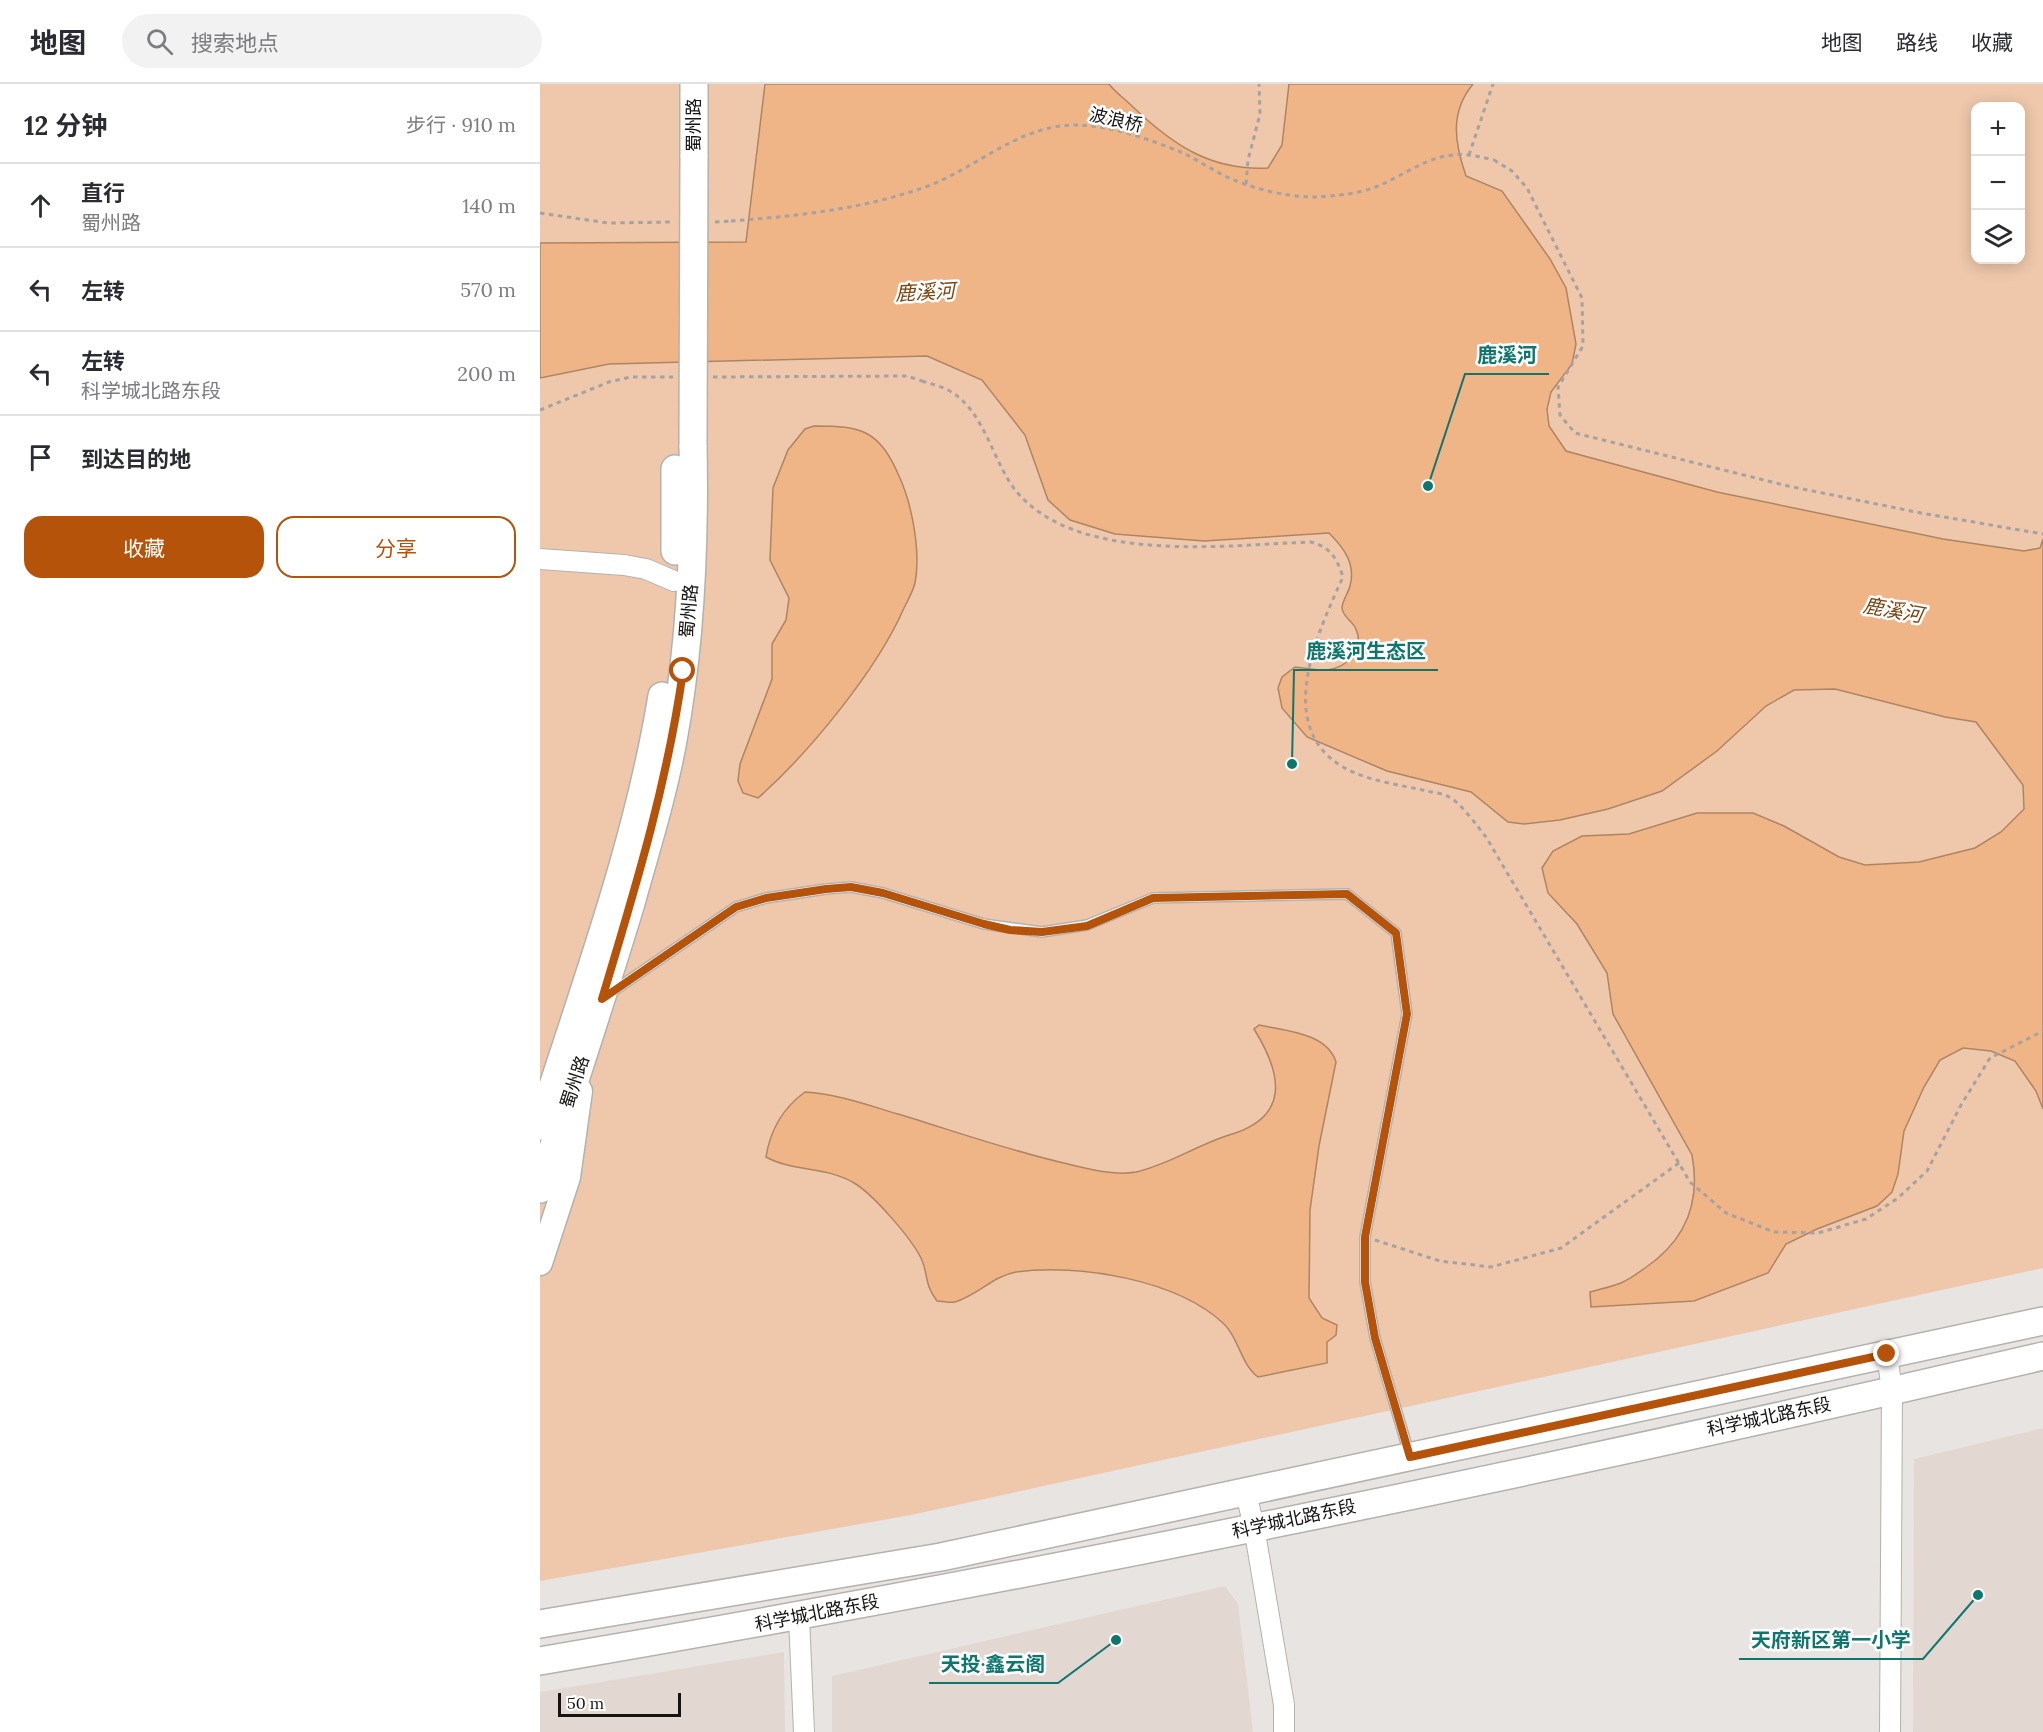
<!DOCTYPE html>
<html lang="zh">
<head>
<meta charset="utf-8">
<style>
	:root { --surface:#fff; --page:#f2f2f3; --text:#2b2b33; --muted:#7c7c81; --line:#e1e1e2; --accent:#b45309 }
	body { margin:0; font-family:Lora,"Noto Sans SC",serif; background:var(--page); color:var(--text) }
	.controls { position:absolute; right:18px; top:18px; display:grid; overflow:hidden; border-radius:12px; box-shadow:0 3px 15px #0003 }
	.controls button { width:54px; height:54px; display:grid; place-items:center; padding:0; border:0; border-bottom:2px solid var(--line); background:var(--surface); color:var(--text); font:30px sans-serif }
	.scale { position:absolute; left:18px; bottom:15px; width:123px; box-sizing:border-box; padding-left:6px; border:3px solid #151413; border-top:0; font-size:16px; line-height:21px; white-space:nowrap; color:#151413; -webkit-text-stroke:4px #fff; paint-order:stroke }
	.stop { position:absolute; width:18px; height:18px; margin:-14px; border:4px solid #b45309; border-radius:50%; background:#fff }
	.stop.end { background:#b45309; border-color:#fff; box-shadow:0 2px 6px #0008 }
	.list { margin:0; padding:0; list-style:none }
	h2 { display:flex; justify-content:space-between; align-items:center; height:78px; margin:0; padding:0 24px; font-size:26px }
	h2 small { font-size:20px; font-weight:400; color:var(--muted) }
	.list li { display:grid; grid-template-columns:39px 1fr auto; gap:18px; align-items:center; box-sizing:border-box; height:84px; padding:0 24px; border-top:2px solid var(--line) }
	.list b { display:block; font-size:22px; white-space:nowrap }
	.list p { margin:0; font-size:20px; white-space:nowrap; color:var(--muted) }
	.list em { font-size:20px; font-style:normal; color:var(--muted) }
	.actions { display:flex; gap:12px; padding:18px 24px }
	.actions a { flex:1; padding:14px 0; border:2px solid var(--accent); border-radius:18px; text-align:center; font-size:21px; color:var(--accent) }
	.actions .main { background:var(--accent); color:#fff }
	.icon { flex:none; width:33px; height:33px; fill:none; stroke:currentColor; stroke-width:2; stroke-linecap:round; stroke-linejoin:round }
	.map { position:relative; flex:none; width:1503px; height:1648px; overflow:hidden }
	header { display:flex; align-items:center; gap:36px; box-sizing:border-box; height:84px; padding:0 30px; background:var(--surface); border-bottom:2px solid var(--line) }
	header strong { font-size:28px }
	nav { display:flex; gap:33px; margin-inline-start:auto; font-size:21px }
	.search { width:420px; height:54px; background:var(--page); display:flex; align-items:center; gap:15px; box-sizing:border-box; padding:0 21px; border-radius:33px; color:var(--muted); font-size:22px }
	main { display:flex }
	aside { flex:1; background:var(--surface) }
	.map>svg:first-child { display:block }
	.built { fill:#e2d8d1 }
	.green { fill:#efc8ab; fill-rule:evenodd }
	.water { fill:#f0b587; stroke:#ae8564; stroke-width:1.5 }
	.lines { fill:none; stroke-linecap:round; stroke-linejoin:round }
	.service-casing { stroke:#b4b1ae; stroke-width:12 }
	.minor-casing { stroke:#b4b1ae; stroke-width:22 }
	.tertiary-casing { stroke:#b4b1ae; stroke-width:27 }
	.secondary-casing { stroke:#b4b1ae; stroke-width:30 }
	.path { stroke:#a5a2a1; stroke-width:3; stroke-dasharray:4.5 4.5; stroke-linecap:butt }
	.service { stroke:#fff; stroke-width:9 }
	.minor { stroke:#fff; stroke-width:20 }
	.tertiary { stroke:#fff; stroke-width:24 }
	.secondary { stroke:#fff; stroke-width:27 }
	.minor-bridge-casing { stroke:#b4b1ae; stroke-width:22; stroke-linecap:butt }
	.secondary-bridge-casing { stroke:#b4b1ae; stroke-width:30; stroke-linecap:butt }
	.path-bridge { stroke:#a5a2a1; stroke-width:3; stroke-dasharray:4.5 4.5; stroke-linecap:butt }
	.minor-bridge { stroke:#fff; stroke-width:20 }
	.secondary-bridge { stroke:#fff; stroke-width:27 }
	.route { stroke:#b45309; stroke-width:8 }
	.labels { text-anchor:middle; stroke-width:5; stroke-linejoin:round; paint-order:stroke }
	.street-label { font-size:18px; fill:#151413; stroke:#fff }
	.water-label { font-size:20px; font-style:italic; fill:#7c4510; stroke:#fff }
	.leader { fill:none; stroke:#0f766e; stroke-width:2 }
	.callout-dot { fill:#0f766e; stroke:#fff; stroke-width:2 }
	.callout-label { font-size:20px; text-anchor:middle; font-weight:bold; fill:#0f766e; stroke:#fff; stroke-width:5; stroke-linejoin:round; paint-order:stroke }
</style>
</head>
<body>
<header>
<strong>地图</strong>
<div class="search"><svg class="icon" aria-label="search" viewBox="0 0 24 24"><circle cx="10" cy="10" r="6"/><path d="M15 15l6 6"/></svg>搜索地点</div>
<nav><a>地图</a><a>路线</a><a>收藏</a></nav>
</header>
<main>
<aside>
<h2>12 分钟<small>步行 · 910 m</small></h2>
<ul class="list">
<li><svg class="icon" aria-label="ahead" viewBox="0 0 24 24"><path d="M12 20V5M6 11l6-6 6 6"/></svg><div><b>直行</b><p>蜀州路</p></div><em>140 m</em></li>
<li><svg class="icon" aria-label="left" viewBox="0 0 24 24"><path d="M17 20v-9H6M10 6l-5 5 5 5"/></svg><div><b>左转</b></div><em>570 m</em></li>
<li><svg class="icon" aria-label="left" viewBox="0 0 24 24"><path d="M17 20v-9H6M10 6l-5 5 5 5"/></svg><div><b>左转</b><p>科学城北路东段</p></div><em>200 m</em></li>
<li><svg class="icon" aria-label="arrive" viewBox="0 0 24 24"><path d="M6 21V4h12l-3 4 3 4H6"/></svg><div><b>到达目的地</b></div></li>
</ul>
<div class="actions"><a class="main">收藏</a><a>分享</a></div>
</aside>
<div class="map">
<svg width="1503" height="1648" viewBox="0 0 1503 1648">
	<rect width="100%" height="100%" fill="#e8e4e2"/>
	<g class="built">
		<path d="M 1503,1344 L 1503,1648 L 1373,1648 L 1374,1375 Z"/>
		<path d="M 685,1502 L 698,1520 L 713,1648 L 292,1648 L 292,1592 Z"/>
		<path d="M 244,1568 L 245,1648 L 0,1648 L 0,1608 Z"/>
	</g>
	<path class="green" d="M 0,0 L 1503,0 L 1503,1184 L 371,1431 L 0,1497 ZM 1436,22 L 1480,22 L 1480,176 L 1436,176 Z"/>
	<g class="water">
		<path d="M 225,0 L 569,0 C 576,9 585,15 593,23 C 632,60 670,87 728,84 L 742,61 L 749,0 L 933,0 C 909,29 915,60 926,92 L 962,107 L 1010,175 L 1026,204 L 1036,260 L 1032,280 L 1011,308 L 1007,325 L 1009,342 L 1026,367 L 1177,408 L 1403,455 L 1484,467 L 1500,464 L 1503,455 L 1503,1025 L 1496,1007 L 1475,977 L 1451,967 L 1423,964 L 1400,976 L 1384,1003 L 1364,1047 L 1358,1090 L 1352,1108 L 1337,1122 L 1277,1145 L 1246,1160 L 1228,1189 L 1154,1217 L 1051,1223 L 1050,1208 C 1060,1205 1071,1203 1081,1199 C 1090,1195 1098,1189 1105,1184 C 1145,1157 1161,1119 1152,1071 L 1073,930 L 1067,889 L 1037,840 L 1008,809 L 1002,784 L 1013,767 L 1042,752 L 1089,750 L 1157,729 L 1213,729 L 1244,742 L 1299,773 L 1325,781 L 1379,778 L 1435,764 L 1461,748 L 1484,725 L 1483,701 L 1436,638 L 1405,633 L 1295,605 L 1254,606 L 1226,622 L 1177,667 L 1122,707 L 1068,725 L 1020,736 L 984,740 L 968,738 L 931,708 L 847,687 L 767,653 L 742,624 L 738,604 L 742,593 L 755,583 C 765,584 777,587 787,586 C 808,583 826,565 815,543 C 811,536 803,533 802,524 C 802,518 808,509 810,502 C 816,480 804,464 789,449 L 664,457 L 575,450 L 530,436 L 508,416 L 485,351 L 442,296 L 387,272 L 69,280 L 0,294 L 0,159 L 206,158 Z"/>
		<path d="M 274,342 C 322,342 339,346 359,392 C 372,420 381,468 375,499 C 373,507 368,516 364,524 C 337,586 269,669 218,714 L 203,709 L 198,697 L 200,680 L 232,595 L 232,560 L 246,536 L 249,514 L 230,476 L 233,404 L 248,366 L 265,345 Z"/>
		<path d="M 719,941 C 746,947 787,949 796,978 L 779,1062 L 770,1126 L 769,1214 L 782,1234 L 797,1241 L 796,1251 L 787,1258 L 787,1279 L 718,1293 C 700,1279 699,1254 684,1240 C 638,1196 538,1179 476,1188 C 453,1192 438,1211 415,1218 C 410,1219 403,1217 397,1217 C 383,1198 389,1191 381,1174 C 371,1154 333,1110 314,1099 C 286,1082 253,1088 226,1073 C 230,1047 243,1024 265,1008 C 297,1010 327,1021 358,1030 C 414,1047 470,1067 528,1080 C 550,1085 573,1092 596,1088 C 628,1081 657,1061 689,1051 C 751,1033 742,990 714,945 Z"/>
	</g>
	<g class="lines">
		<defs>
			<path id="service" d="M 69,910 L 196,823 L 226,814 L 286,805 L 311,803 L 343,809 L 444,840 L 502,848 L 547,841 L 613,814 L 807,810 L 856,849 L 867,930 L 825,1153 L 825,1198 L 835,1254 L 869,1369"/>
			<g id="minor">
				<path d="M 84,481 L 106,485 L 134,497"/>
				<path d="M 1347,1270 L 1352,1307 L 1350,1648"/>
				<path d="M 706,1409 L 714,1443 L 744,1621 L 744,1648"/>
				<path d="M 259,1533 L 264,1648"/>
			</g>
			<path id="tertiary" d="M 0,1179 L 28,1093 L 40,1007"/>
			<g id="secondary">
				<path d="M 154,0 L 154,73"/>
				<path d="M 135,467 L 135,385"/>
				<path d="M 0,1042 C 45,901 98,759 122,612"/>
				<path d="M 0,1105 C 30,1010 62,915 91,819 C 106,765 123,711 133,656 C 151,559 155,459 153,361"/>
				<path d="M 0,1540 L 401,1473 L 1503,1237"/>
				<path d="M 0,1577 C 504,1491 1005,1388 1503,1272"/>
			</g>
		</defs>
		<use href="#service" class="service-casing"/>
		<use href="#minor" class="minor-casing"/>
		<use href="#tertiary" class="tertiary-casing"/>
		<use href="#secondary" class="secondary-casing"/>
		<g class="path">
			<path d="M 929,71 L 953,0"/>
			<path d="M 954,76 L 972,87 L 987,104 L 1042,214 L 1043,262 L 1018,303 L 1020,331 L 1035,349 L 1248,402 L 1381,429 L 1503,450"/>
			<path d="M 706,100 L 708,76 L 720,30 L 719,0"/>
			<path d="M 0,129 L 68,139 L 132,138"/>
			<path d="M 175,138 L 191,137"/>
			<path d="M 382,297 C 391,300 400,302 408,306 C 445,326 452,377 476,407 C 537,481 686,461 771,458 C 791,463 797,475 803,493 C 778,548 733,642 803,683 C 827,697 861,701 887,707 C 894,709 903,709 909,713 C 920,718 938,743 946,753 L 1150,1098 L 1186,1129 L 1234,1148 L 1278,1149 L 1326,1135 L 1358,1114 L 1387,1087 L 1421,1021 L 1450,974 L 1503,947"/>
			<path d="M 835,1156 L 900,1177 L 951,1183 L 1021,1164 L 1139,1079"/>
		</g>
		<use href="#service" class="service"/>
		<use href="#minor" class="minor"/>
		<use href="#tertiary" class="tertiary"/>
		<use href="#secondary" class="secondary"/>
		<defs>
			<path id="minor-bridge" d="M 0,475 L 84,481"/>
			<path id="secondary-bridge" d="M 153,361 L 154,73"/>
		</defs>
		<use href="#minor-bridge" class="minor-bridge-casing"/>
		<use href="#secondary-bridge" class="secondary-bridge-casing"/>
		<g class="path-bridge">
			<path d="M 191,137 C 257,132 325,125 388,102 C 438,83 480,40 538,41 C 572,42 612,56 643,69 C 658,76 672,86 687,93 C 714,105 746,113 775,113 C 795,112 819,110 838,102 C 862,92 887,73 913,71 C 927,69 940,73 954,76"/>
			<path d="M 173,293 L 367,292 L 382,297"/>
			<path d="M 0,326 L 69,298 L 91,293 L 133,293"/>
		</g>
		<use href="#minor-bridge" class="minor-bridge"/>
		<use href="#secondary-bridge" class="secondary-bridge"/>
	</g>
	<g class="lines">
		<path class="route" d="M 143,587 C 127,701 95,805 62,915 L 196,823 L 226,814 L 286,805 L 311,803 L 343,809 L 444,840 L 470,846 L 502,848 L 547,842 L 613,814 L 807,810 L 856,849 L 867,930 L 825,1153 L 825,1198 L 835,1254 L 870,1373 L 1347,1270"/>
	</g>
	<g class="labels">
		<g class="street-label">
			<text transform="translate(576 36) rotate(13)" y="6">波浪桥</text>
			<text transform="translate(154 41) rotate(-90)" y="6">蜀州路</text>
			<text transform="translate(149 527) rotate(-85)" y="6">蜀州路</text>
			<text transform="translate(35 998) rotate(-72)" y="6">蜀州路</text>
			<text transform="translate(1229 1333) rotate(-12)" y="6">科学城北路东段</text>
			<text transform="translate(754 1435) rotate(-12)" y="6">科学城北路东段</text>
			<text transform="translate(277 1529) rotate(-11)" y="6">科学城北路东段</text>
		</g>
		<g class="water-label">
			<text transform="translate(385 208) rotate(-3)" y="7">鹿溪河</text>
			<text transform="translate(1353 526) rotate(10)" y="7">鹿溪河</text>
		</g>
	</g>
	<path class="leader" d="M888 402L925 290H1009M752 680L754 586H898M1438 1511L1383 1575H1199M576 1556L518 1599H389"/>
	<g class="callout-dot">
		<circle cx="888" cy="402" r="6"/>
		<circle cx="752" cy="680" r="6"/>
		<circle cx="1438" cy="1511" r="6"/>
		<circle cx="576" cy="1556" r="6"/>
	</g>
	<g class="callout-label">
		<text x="967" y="278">鹿溪河</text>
		<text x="826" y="574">鹿溪河生态区</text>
		<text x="1291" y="1563">天府新区第一小学</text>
		<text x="453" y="1587">天投·鑫云阁</text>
	</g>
</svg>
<div class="controls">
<button>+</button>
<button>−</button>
<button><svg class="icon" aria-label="layers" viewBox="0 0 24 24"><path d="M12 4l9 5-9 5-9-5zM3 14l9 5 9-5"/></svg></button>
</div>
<div class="scale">50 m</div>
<div class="stop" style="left:143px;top:587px"></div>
<div class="stop end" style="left:1347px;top:1270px"></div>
</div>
</main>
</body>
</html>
